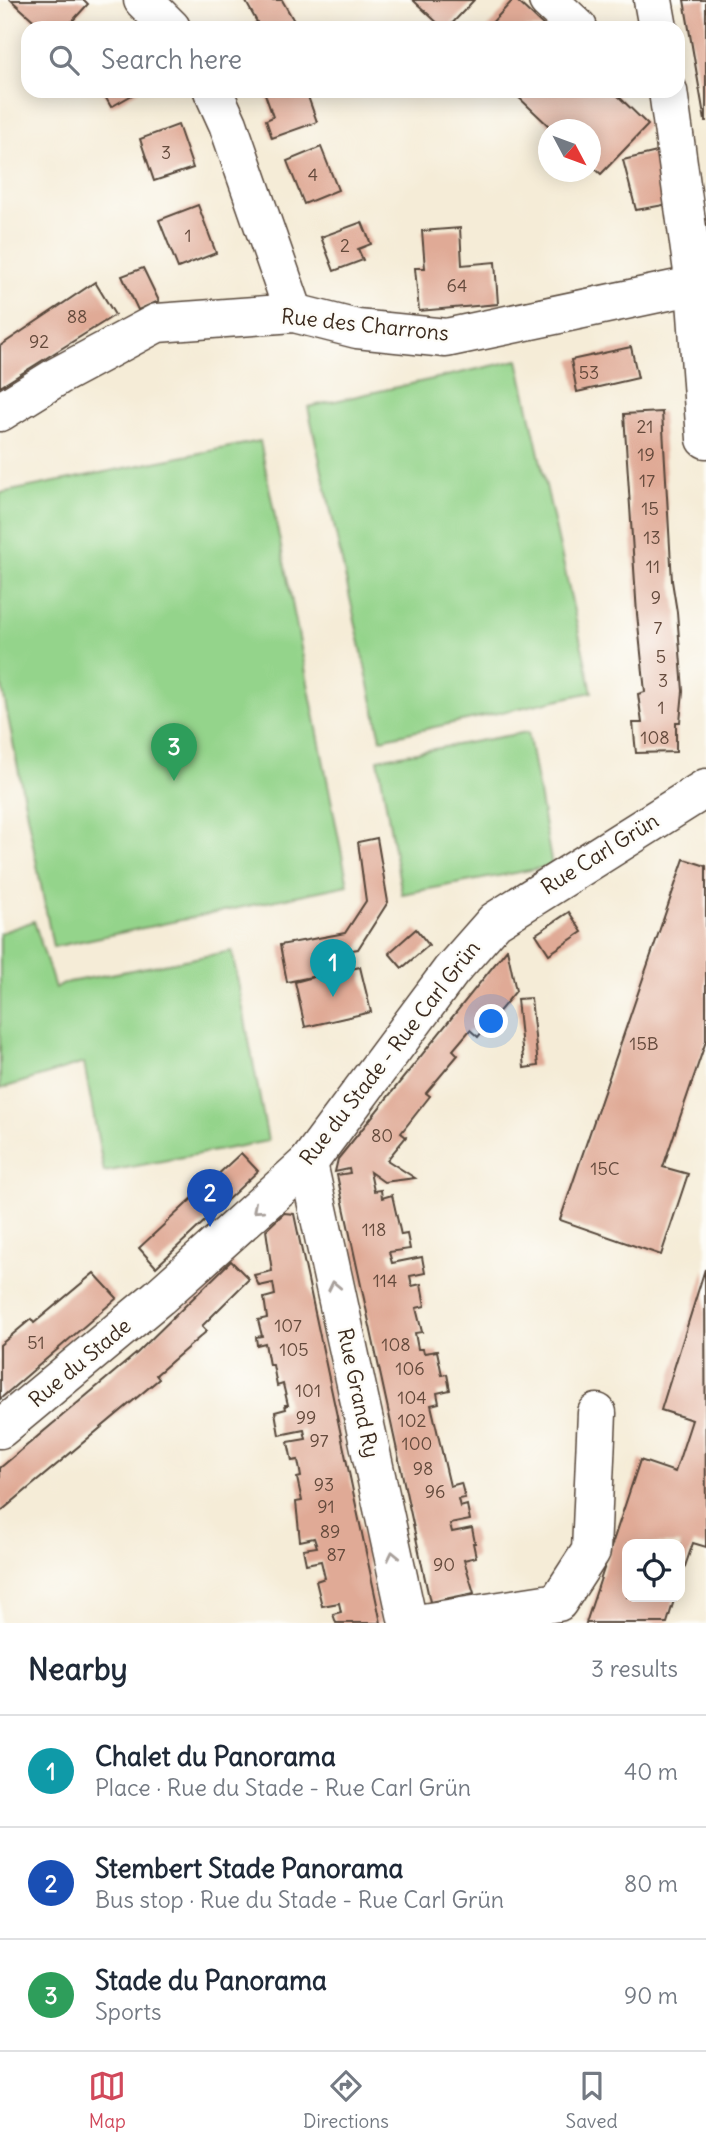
<!DOCTYPE html>
<html lang="en">
<head>
<meta charset="utf-8">
<style>
	:root { --surface:#fff; --page:#f6f6f7; --text:#1f2937; --muted:#747a83; --line:#e0e1e3; --accent:#d1495b }
	body { margin:0; font-family:Delius,sans-serif; background:var(--page); color:var(--text) }
	.controls { position:absolute; right:21px; bottom:21px; display:grid; overflow:hidden; border-radius:14px; box-shadow:0 4px 18px #0003 }
	.controls button { width:63px; height:63px; display:grid; place-items:center; padding:0; border:0; border-bottom:2px solid var(--line); background:var(--surface); color:var(--text); font:35px sans-serif }
	.compass { position:absolute; left:538px; top:119px; width:63px; height:63px; border-radius:50%; background:var(--surface); box-shadow:0 4px 18px #0003; rotate:131deg }
	.you { position:absolute; left:492px; top:1022px; width:24px; height:24px; margin:-18px; border:5px solid #fff; border-radius:50%; background:#1a73e8; box-shadow:0 0 0 10px #1a73e833 }
	.badge { display:grid; place-items:center; width:46px; height:46px; border-radius:50%; background:var(--accent); color:#fff; font-size:23px; font-weight:700 }
	.pin { position:absolute; translate:-50% -58px; filter:drop-shadow(0 2px 4px #0008) }
	.pin::after { content:''; position:absolute; top:37px; width:24px; height:21px; background:inherit; clip-path:polygon(0 0,100% 0,50% 100%) }
	.list { margin:0; padding:0; list-style:none }
	h2 { display:flex; justify-content:space-between; align-items:center; height:91px; margin:0; padding:0 28px; font-size:30px }
	h2 small { font-size:23px; font-weight:400; color:var(--muted) }
	.list li { display:grid; grid-template-columns:46px 1fr auto; gap:21px; align-items:center; box-sizing:border-box; height:112px; padding:0 28px; border-top:2px solid var(--line) }
	.list b { display:block; font-size:26px; white-space:nowrap }
	.list p { margin:0; font-size:23px; white-space:nowrap; color:var(--muted) }
	.list em { font-size:23px; font-style:normal; color:var(--muted) }
	.icon { flex:none; width:38px; height:38px; fill:none; stroke:currentColor; stroke-width:2; stroke-linecap:round; stroke-linejoin:round }
	.map { position:relative; flex:none; width:706px; height:1623px; overflow:hidden }
	.search { position:absolute; background:var(--surface); box-shadow:0 4px 18px #0003; left:21px; right:21px; top:21px; height:77px; display:flex; align-items:center; gap:18px; box-sizing:border-box; padding:0 24px; border-radius:21px; color:var(--muted); font-size:26px }
	.sheet { height:427px; background:var(--surface) }
	nav { display:flex; justify-content:space-around; align-items:center; box-sizing:border-box; height:98px; border-top:2px solid var(--line); background:var(--surface); font-size:19px; color:var(--muted) }
	nav a { display:grid; justify-items:center; gap:4px }
	nav .on { color:var(--accent) }
	.map>svg:first-child { display:block }
	.pitch { fill:#94d48b; stroke:#687f54; stroke-width:2 }
	.building { fill:#e0aa96 }
	.lines { fill:none; stroke-linecap:round; stroke-linejoin:round }
	.minor-casing { stroke:#57473a; stroke-width:41 }
	.minor { stroke:#fff; stroke-width:38 }
	.oneway { stroke:#a79f9a }
	.labels { text-anchor:middle; stroke-width:5; stroke-linejoin:round; paint-order:stroke }
	.number-label { font-size:18px; fill:#644a3c }
	.street-label { font-size:21px; fill:#3b2a1e; stroke:#fdfcf7 }
</style>
</head>
<body>
<div class="map">
<svg width="706" height="1623" viewBox="0 0 706 1623">
	<rect width="100%" height="100%" fill="#fdfcf7"/>
	<filter id="ink" filterUnits="userSpaceOnUse"><feTurbulence type="fractalNoise" baseFrequency=".0143" numOctaves="2"/><feDisplacementMap in="SourceGraphic" scale="14" xChannelSelector="R" yChannelSelector="G"/><feConvolveMatrix kernelMatrix="1 2 1 2 8 2 1 2 1" color-interpolation-filters="sRGB"/></filter>
	<filter id="wash" filterUnits="userSpaceOnUse"><feTurbulence type="fractalNoise" baseFrequency=".00686" numOctaves="4" result="noise"/><feDisplacementMap in="SourceGraphic" scale="28" xChannelSelector="R" yChannelSelector="G"/><feGaussianBlur stdDeviation="1.57" result="paint"/><feColorMatrix in="noise" values="0 0 0 0 0 0 0 0 0 0 0 0 0 0 0 0 0 1.4 0 .05"/><feComposite in="paint" operator="in"/></filter>
	<g filter="url(#wash)">
		<rect width="100%" height="100%" fill="#f5ecd7"/>
		<g class="pitch">
			<path d="M 518,360 L 592,692 L 381,739 L 308,407 Z"/>
			<path d="M 260,441 L 348,885 L 53,947 L 0,676 L 0,493 Z"/>
			<path d="M 528,732 L 552,866 L 402,894 L 378,759 Z"/>
			<path d="M 34,921 L 55,988 L 69,982 L 232,951 L 268,1141 L 104,1172 L 84,1063 L 0,1089 L 0,933 Z"/>
		</g>
		<g id="blocks">
			<g class="building">
				<path d="M 11,0 L 84,0 L 88,4 L 66,28 L 42,28 Z"/>
				<path d="M 250,0 L 282,0 L 298,28 L 247,28 L 257,22 L 246,2 Z"/>
				<path d="M 413,0 L 474,0 L 448,28 L 443,28 Z"/>
				<path d="M 513,0 L 516,0 L 546,28 L 487,28 Z"/>
				<path d="M 684,0 L 706,0 L 706,121 L 705,121 Z"/>
				<path d="M 102,91 L 139,91 L 111,107 Z"/>
				<path d="M 264,91 L 306,91 L 317,122 L 272,138 L 266,120 L 273,117 Z"/>
				<path d="M 512,91 L 613,91 L 648,125 L 601,174 L 591,165 L 591,130 L 553,130 Z"/>
				<path d="M 178,125 L 193,168 L 154,181 L 140,139 Z"/>
				<path d="M 321,147 L 338,190 L 304,204 L 287,161 Z"/>
				<path d="M 657,152 L 669,204 L 636,210 L 623,160 Z"/>
				<path d="M 198,205 L 216,253 L 178,268 L 159,220 Z"/>
				<path d="M 362,222 L 371,244 L 358,249 L 363,260 L 334,271 L 321,237 Z"/>
				<path d="M 460,228 L 462,265 L 495,262 L 498,304 L 419,311 L 415,268 L 425,268 L 422,231 Z"/>
				<path d="M 143,268 L 159,301 L 138,310 L 122,276 Z"/>
				<path d="M 95,282 L 115,315 L 0,387 L 0,346 Z"/>
				<path d="M 631,347 L 638,378 L 577,392 L 571,360 Z"/>
				<path d="M 662,412 L 672,581 L 677,612 L 683,691 L 680,722 L 676,722 L 676,752 L 636,753 L 633,723 L 642,723 L 638,694 L 645,692 L 637,614 L 624,414 Z"/>
				<path d="M 377,838 L 388,902 L 358,949 L 334,953 L 338,972 L 360,967 L 371,1012 L 305,1027 L 295,982 L 321,975 L 287,982 L 280,945 L 345,933 L 366,901 L 358,842 Z"/>
				<path d="M 684,859 L 706,866 L 706,1041 L 663,1167 L 688,1174 L 661,1255 L 560,1220 Z"/>
				<path d="M 569,912 L 582,932 L 549,954 L 536,934 Z"/>
				<path d="M 416,929 L 429,945 L 402,968 L 389,953 Z"/>
				<path d="M 507,949 L 516,991 L 478,1037 L 470,1030 L 453,1050 L 458,1055 L 426,1093 L 430,1096 L 401,1133 L 406,1137 L 387,1160 L 415,1178 L 384,1182 L 370,1172 L 374,1191 L 381,1190 L 382,1198 L 392,1195 L 401,1235 L 407,1234 L 410,1249 L 389,1252 L 392,1263 L 422,1257 L 425,1273 L 410,1276 L 412,1286 L 421,1284 L 425,1306 L 416,1308 L 422,1332 L 415,1333 L 418,1349 L 423,1349 L 424,1353 L 437,1351 L 442,1375 L 447,1374 L 450,1390 L 437,1393 L 439,1403 L 431,1405 L 450,1486 L 461,1483 L 465,1498 L 458,1499 L 460,1507 L 467,1505 L 470,1520 L 450,1524 L 452,1532 L 472,1528 L 475,1543 L 473,1543 L 476,1557 L 464,1560 L 474,1593 L 430,1602 L 337,1175 L 350,1173 L 349,1169 L 335,1172 L 338,1159 Z"/>
				<path d="M 531,998 L 538,1066 L 524,1068 L 517,999 Z"/>
				<path d="M 241,1153 L 258,1171 L 156,1267 L 139,1248 Z"/>
				<path d="M 284,1213 L 294,1214 L 381,1623 L 336,1623 L 333,1614 L 341,1612 L 339,1603 L 322,1606 L 316,1581 L 325,1578 L 321,1561 L 306,1564 L 303,1549 L 317,1547 L 314,1538 L 300,1541 L 296,1502 L 302,1501 L 297,1478 L 301,1477 L 298,1460 L 292,1461 L 288,1442 L 306,1439 L 304,1430 L 279,1435 L 275,1412 L 286,1409 L 285,1405 L 288,1405 L 283,1384 L 277,1386 L 273,1365 L 269,1365 L 265,1343 L 257,1345 L 256,1337 L 262,1336 L 258,1320 L 267,1318 L 264,1298 L 275,1295 L 273,1283 L 259,1286 L 254,1275 L 272,1271 L 266,1230 Z"/>
				<path d="M 231,1261 L 249,1279 L 202,1326 L 207,1331 L 156,1375 L 159,1379 L 0,1512 L 0,1468 L 137,1353 Z"/>
				<path d="M 705,1269 L 706,1547 L 693,1543 L 680,1581 L 680,1544 L 627,1544 L 627,1597 L 675,1597 L 667,1623 L 586,1623 L 640,1460 L 675,1472 L 692,1420 L 661,1410 Z"/>
				<path d="M 94,1273 L 117,1298 L 0,1399 L 0,1345 L 31,1319 L 34,1323 Z"/>
			</g>
		</g>
	</g>
	<g filter="url(#ink)">
		<use href="#blocks" fill-opacity="0" stroke="#57473a" stroke-width="2"/>
		<g class="lines">
			<defs>
				<g id="minor">
					<path d="M 143,0 L 171,28"/>
					<path d="M 548,0 L 578,28"/>
					<path d="M 653,0 L 658,28"/>
					<path d="M 213,91 L 228,124 L 294,313"/>
					<path d="M 668,91 L 695,286 L 706,439"/>
					<path d="M 0,412 L 58,376 L 157,323 L 294,313 L 357,329 L 446,338 L 706,283"/>
					<path d="M 308,1163 L 408,1623"/>
					<path d="M 0,1429 L 159,1297 L 308,1163 L 451,971 L 495,921 L 706,788"/>
					<path d="M 423,1623 L 558,1602 L 591,1551 L 597,1413"/>
				</g>
			</defs>
			<use href="#minor" class="minor-casing"/>
			<use href="#minor" class="minor"/>
		</g>
		<defs><path id="oneway-chevron" d="M-2-3.5L2.5 0L-2 3.5" fill="none" stroke-width="1.6" stroke-linecap="round" stroke-linejoin="round" transform="scale(1.75)"/></defs>
		<g class="oneway">
			<use href="#oneway-chevron" transform="translate(257 1209) rotate(138)"/>
			<use href="#oneway-chevron" transform="translate(334 1286) rotate(-102)"/>
			<use href="#oneway-chevron" transform="translate(393 1556) rotate(-102)"/>
		</g>
	</g>
	<g class="labels">
		<g class="number-label">
			<text x="166" y="159">3</text>
			<text x="313" y="181">4</text>
			<text x="188" y="242">1</text>
			<text x="345" y="252">2</text>
			<text x="457" y="292">64</text>
			<text x="77" y="323">88</text>
			<text x="39" y="348">92</text>
			<text x="589" y="379">53</text>
			<text x="645" y="433">21</text>
			<text x="646" y="461">19</text>
			<text x="647" y="487">17</text>
			<text x="650" y="515">15</text>
			<text x="652" y="544">13</text>
			<text x="653" y="573">11</text>
			<text x="656" y="604">9</text>
			<text x="658" y="634">7</text>
			<text x="661" y="663">5</text>
			<text x="663" y="687">3</text>
			<text x="661" y="714">1</text>
			<text x="655" y="744">108</text>
			<text x="644" y="1050">15B</text>
			<text x="382" y="1142">80</text>
			<text x="605" y="1175">15C</text>
			<text x="374" y="1236">118</text>
			<text x="385" y="1287">114</text>
			<text x="288" y="1332">107</text>
			<text x="36" y="1349">51</text>
			<text x="396" y="1351">108</text>
			<text x="294" y="1356">105</text>
			<text x="410" y="1375">106</text>
			<text x="308" y="1397">101</text>
			<text x="412" y="1404">104</text>
			<text x="306" y="1424">99</text>
			<text x="412" y="1427">102</text>
			<text x="319" y="1447">97</text>
			<text x="417" y="1450">100</text>
			<text x="423" y="1475">98</text>
			<text x="324" y="1491">93</text>
			<text x="435" y="1498">96</text>
			<text x="326" y="1513">91</text>
			<text x="330" y="1538">89</text>
			<text x="336" y="1561">87</text>
			<text x="444" y="1571">90</text>
		</g>
		<g class="street-label">
			<text transform="translate(365 325) rotate(6)" y="7">Rue des Charrons</text>
			<text transform="translate(600 854) rotate(-32)" y="7">Rue Carl Grün</text>
			<text transform="translate(390 1053) rotate(-52)" y="7">Rue du Stade - Rue Carl Grün</text>
			<text transform="translate(80 1363) rotate(-40)" y="7">Rue du Stade</text>
			<text transform="translate(358 1393) rotate(78)" y="7">Rue Grand Ry</text>
		</g>
	</g>
</svg>
<div class="controls">
<button><svg class="icon" aria-label="locate" viewBox="0 0 24 24"><circle cx="12" cy="12" r="6"/><path d="M12 2v4M12 18v4M2 12h4M18 12h4"/></svg></button>
</div>
<svg class="compass" viewBox="-18 -18 36 36"><path d="M0-13l5 13h-10z" fill="#e53935"/><path d="M0 13l5-13h-10z" fill="#747a83"/></svg>
<div class="you"></div>
<div class="pin badge" style="left:333px;top:997px;background:#0f9aa8">1</div>
<div class="pin badge" style="left:210px;top:1227px;background:#1a4fb4">2</div>
<div class="pin badge" style="left:174px;top:781px;background:#2e9e5b">3</div>
<div class="search"><svg class="icon" aria-label="search" viewBox="0 0 24 24"><circle cx="10" cy="10" r="6"/><path d="M15 15l6 6"/></svg>Search here</div>
</div>
<section class="sheet">
<h2>Nearby<small>3 results</small></h2>
<ul class="list">
<li><span class="badge" style="background:#0f9aa8">1</span><div><b>Chalet du Panorama</b><p>Place · Rue du Stade - Rue Carl Grün</p></div><em>40 m</em></li>
<li><span class="badge" style="background:#1a4fb4">2</span><div><b>Stembert Stade Panorama</b><p>Bus stop · Rue du Stade - Rue Carl Grün</p></div><em>80 m</em></li>
<li><span class="badge" style="background:#2e9e5b">3</span><div><b>Stade du Panorama</b><p>Sports</p></div><em>90 m</em></li>
</ul>
</section>
<nav>
<a class="on"><svg class="icon" aria-label="map" viewBox="0 0 24 24"><path d="M3 6l6-2 6 2 6-2v14l-6 2-6-2-6 2zM9 4v14M15 6v14"/></svg>Map</a>
<a><svg class="icon" aria-label="directions" viewBox="0 0 24 24"><path d="M12 3l9 9-9 9-9-9zM9 14v-3h6M13 9l2 2-2 2"/></svg>Directions</a>
<a><svg class="icon" aria-label="saved" viewBox="0 0 24 24"><path d="M7 4h10v16l-5-4-5 4z"/></svg>Saved</a>
</nav>
</body>
</html>
